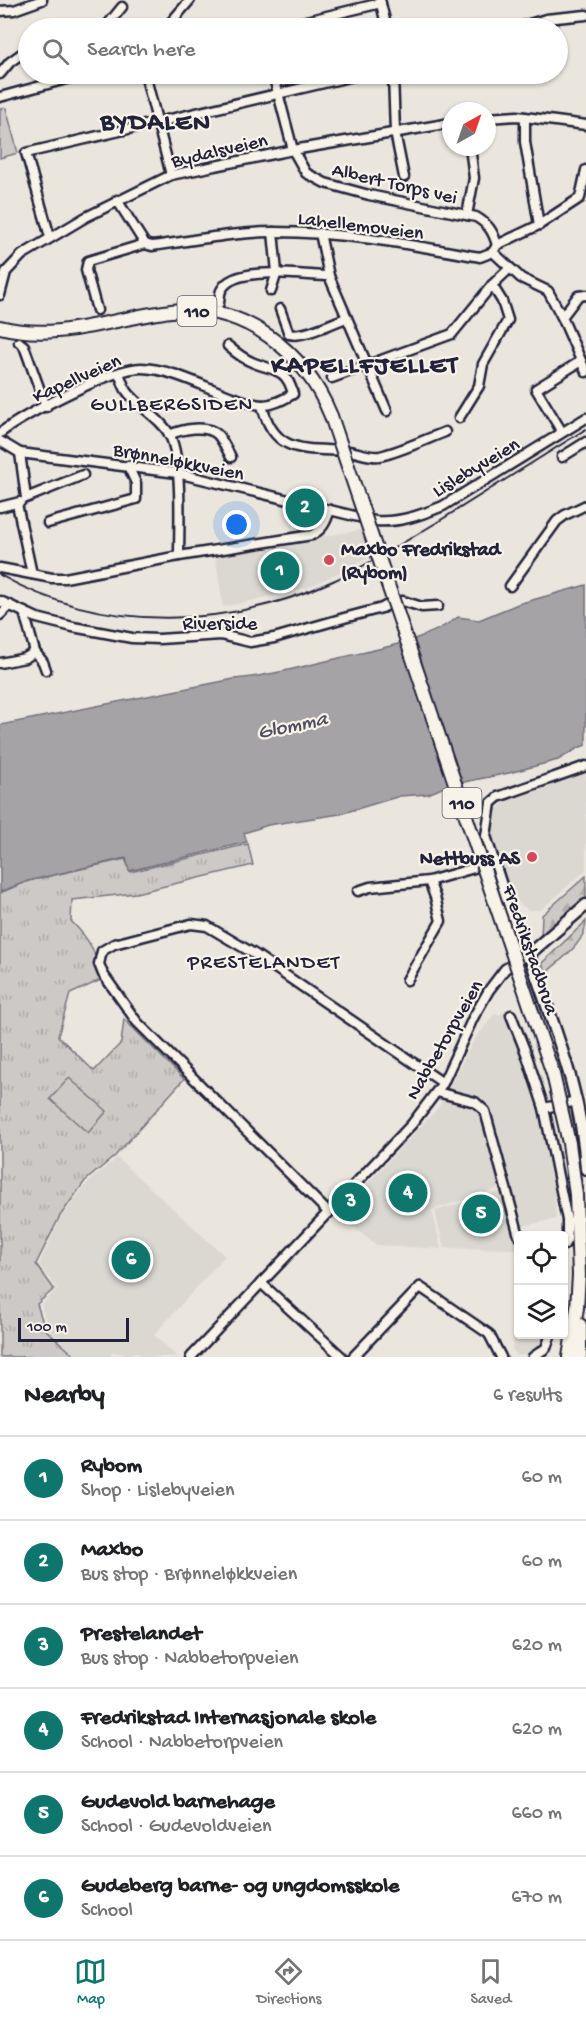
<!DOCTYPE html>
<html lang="en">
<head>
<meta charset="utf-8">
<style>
	:root { --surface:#fff; --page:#f6f6f6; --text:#202124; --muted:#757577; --line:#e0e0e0; --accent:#0f766e }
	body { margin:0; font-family:"Gochi Hand",sans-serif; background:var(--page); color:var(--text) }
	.controls { position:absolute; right:18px; bottom:18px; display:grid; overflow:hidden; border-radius:6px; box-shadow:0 2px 4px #0004 }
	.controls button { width:54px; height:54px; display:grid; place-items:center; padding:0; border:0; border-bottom:2px solid var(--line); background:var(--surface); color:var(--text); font:30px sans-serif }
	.compass { position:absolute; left:442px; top:102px; width:54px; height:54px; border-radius:50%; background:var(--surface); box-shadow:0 2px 4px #0004; rotate:40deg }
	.scale { position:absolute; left:18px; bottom:15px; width:111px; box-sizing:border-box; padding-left:6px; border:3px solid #22223b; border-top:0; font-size:16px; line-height:21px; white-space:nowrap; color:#22223b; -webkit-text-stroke:4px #f7f3e8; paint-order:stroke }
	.you { position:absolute; left:237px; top:525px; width:21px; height:21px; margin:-15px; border:4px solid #fff; border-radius:50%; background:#1a73e8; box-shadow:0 0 0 9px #1a73e833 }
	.badge { display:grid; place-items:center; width:39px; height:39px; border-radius:50%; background:var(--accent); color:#fff; font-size:20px; font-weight:700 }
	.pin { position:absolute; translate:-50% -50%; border:3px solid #fff; box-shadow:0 2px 6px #0006 }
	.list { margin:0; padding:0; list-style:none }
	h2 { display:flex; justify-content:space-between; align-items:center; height:78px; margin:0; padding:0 24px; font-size:26px }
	h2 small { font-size:20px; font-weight:400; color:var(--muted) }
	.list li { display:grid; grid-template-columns:39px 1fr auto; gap:18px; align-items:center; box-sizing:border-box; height:84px; padding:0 24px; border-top:2px solid var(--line) }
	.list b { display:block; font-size:22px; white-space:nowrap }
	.list p { margin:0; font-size:20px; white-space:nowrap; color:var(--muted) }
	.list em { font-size:20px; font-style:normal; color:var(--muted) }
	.icon { flex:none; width:33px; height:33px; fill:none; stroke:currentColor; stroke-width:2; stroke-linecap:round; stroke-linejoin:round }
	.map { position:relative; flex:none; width:586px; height:1357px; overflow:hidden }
	.search { position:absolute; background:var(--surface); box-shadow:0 2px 4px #0004; left:18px; right:18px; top:18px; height:66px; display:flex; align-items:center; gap:15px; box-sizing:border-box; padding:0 21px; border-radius:33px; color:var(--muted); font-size:22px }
	.sheet { height:582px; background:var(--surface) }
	nav { display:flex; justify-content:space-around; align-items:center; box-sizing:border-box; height:84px; border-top:2px solid var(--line); background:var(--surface); font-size:16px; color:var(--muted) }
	nav a { display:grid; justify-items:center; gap:3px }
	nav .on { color:var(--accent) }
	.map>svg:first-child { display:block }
	.built { fill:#dbd8d2 }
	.grass { fill:url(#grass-tufts); stroke:#787680; stroke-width:1.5 }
	.forest { fill:url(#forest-firs); stroke:#787680; stroke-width:1.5 }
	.pitch { fill:#cdc9c6; stroke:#787680; stroke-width:1.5 }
	.water { fill:#a6a3a6; stroke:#716f7b; stroke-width:1.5 }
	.pier { fill:#eae6de }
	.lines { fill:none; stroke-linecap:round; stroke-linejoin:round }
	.minor-casing { stroke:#22223b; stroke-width:13 }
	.major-casing { stroke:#22223b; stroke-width:15 }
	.highway-casing { stroke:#22223b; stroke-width:16 }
	.minor { stroke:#f7f3e8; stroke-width:8 }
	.major { stroke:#f7f3e8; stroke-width:10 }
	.highway { stroke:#f7f3e8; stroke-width:12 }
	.rail { stroke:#22223b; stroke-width:2 }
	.highway-bridge-casing { stroke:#22223b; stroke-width:16; stroke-linecap:butt }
	.highway-bridge { stroke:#f7f3e8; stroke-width:12 }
	.poi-dot { fill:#d1495b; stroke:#f7f3e8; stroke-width:2 }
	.labels { text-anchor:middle; stroke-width:4.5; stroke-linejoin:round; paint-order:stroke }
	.shield { fill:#f7f3e8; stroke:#62616f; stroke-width:1.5 }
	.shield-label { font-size:18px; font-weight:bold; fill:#22223b }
	.street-label { font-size:20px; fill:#22223b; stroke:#f7f3e8 }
	.poi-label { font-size:20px; font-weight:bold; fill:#22223b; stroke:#f7f3e8; text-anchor:start }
	.neighbourhood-label { font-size:21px; letter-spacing:1.5px; fill:#22223b; stroke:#f7f3e8 }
	.water-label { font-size:21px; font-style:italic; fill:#504f60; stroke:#f7f3e8 }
	.district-label { font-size:26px; font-weight:bold; letter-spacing:1.5px; fill:#22223b; stroke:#f7f3e8 }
</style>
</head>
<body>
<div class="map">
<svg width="586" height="1357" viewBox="0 0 586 1357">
	<defs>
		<pattern id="grass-tufts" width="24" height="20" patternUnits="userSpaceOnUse" patternTransform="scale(1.5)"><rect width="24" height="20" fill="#cdc9c6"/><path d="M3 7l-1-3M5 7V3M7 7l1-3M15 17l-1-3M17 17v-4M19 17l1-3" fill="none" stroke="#b0acab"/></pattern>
		<pattern id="forest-firs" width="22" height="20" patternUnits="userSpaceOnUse" patternTransform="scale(1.5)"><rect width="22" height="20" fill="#cdc9c6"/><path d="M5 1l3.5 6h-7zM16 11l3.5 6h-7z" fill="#b0acab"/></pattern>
	</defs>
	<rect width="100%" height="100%" fill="#eae6de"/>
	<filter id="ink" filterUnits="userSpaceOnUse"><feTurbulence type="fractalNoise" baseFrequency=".0167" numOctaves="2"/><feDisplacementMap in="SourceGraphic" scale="12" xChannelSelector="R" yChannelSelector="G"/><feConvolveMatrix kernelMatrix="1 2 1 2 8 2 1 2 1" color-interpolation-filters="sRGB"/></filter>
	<g filter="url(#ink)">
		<g class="built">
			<path d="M 377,527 L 385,550 L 307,588 L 223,607 L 215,555 Z"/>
			<path d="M 586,771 L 586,870 L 541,910 L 528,910 L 512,898 L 489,831 L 492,814 L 506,800 Z"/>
			<path d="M 512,1011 L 539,1115 L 554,1192 L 556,1219 L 519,1227 L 509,1185 L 432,1210 L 441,1249 L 376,1245 L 338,1215 L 438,1108 L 474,1040 L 494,1015 Z"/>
			<path d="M 117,1158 L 225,1256 L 154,1335 L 178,1357 L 144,1357 L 136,1352 L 130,1355 L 112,1352 L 110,1357 L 77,1357 L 48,1328 L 41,1305 L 57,1289 L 39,1264 L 61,1217 L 87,1183 Z"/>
			<path d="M 502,1191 L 518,1249 L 444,1248 L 435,1211 Z"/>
			<path d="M 518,1308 L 518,1334 L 547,1335 L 546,1343 L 530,1354 L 518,1356 L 512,1349 Z"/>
		</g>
		<path class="grass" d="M 248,844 L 253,865 L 136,893 L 72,900 L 71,921 C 92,942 95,952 103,979 L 70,994 L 58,1036 L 94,1071 L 121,1043 L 124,1019 L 184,1079 L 115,1156 L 85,1181 L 60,1216 L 36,1264 L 54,1289 L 37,1304 L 45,1329 L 76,1357 L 0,1357 L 0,893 L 28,881 L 125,859 L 131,872 Z"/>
		<g class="forest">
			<path d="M 586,876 L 586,898 L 541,937 L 542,915 Z"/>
			<path d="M 586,921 C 586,943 561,959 546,973 L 542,963 Z"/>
		</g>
		<g class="pitch">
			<path d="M 6,108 L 18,153 L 0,158 L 0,109 Z"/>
			<path d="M 69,1078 L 107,1111 L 88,1133 L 50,1099 Z"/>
		</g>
		<path class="water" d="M 586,585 L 586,745 L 578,748 L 558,760 L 509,773 L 449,785 L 428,794 L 400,796 L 340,814 L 268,825 L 244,833 L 247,842 L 129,871 L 126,858 L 28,881 L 0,892 L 0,725 L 234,679 C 270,676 305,666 339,658 C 377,649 427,641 458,617 L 479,620 L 518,604 Z"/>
		<path class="pier" d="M 412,636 L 440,715 L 463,785 L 448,789 L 431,738 L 398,640 Z"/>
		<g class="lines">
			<defs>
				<g id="minor">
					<path d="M 380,0 L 387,28"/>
					<path d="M 0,11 L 14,10 L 42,0"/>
					<path d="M 105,28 L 122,7"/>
					<path d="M 166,28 L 190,0"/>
					<path d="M 277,28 L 381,3"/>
					<path d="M 516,28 L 546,19 L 586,15"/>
					<path d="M 0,74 L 10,62 L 28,49"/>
					<path d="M 145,74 L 171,175"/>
					<path d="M 273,74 L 293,150 L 306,173 L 325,183 L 369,195 L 476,217 C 488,224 493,231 497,245"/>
					<path d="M 393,74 L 395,132 L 404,177"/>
					<path d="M 0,97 L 85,74"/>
					<path d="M 525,117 L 525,142 L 539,225"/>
					<path d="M 487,118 L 517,116 L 586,125"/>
					<path d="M 117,200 L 145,244 L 152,246 C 192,241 234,232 275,232 C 345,232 412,245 480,257 L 493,252 L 497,245 L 539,225 L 580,198 L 586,170"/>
					<path d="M 467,215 L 474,178 L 470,147"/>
					<path d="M 320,233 L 329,276 L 387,411"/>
					<path d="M 50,237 L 26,153 L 362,74"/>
					<path d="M 493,252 L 521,278 L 548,291 L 562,317 L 586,372"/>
					<path d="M 271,291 L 277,272 L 273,232"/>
					<path d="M 0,295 L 6,272 L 22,255 L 86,217 L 171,175 L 293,150 L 451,123"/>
					<path d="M 219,303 C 220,298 219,293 222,289 C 235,264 306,276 329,276"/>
					<path d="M 280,309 L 289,334 C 303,338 332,323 346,318"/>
					<path d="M 97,310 L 86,270 L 88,261 L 145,244"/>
					<path d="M 562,317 L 578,296 L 586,295"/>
					<path d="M 19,342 L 24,346 L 46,407"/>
					<path d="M 119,373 C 121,378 123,385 126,390 C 137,406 157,415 168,432 C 183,456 179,526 179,556"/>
					<path d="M 332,378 L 452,334 L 492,285 L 509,269"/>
					<path d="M 262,405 C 274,456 306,448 348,451 C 359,452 370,458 380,456 C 402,451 424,440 445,432"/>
					<path d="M 459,418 L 479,386 L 483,364 L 508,320 L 502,301 L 492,285"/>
					<path d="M 562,432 L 536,389 L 581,361"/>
					<path d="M 0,433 C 24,415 112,368 141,368 C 169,368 205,387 232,397 C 242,400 253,405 263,405 C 274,405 284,399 293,394 C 287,368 274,371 254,363 C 244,359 236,353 228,346"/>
					<path d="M 169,435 C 182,429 207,424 218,435 C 223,441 227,450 231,457"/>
					<path d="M 0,441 L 20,453 L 177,473 L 375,521 C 399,523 421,515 443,506 L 586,418"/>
					<path d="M 20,453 L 26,498 L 83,475"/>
					<path d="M 562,457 L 586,442"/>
					<path d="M 17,504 L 32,574"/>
					<path d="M 0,507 L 20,502"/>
					<path d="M 48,523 L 136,499 L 136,483 L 128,466"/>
					<path d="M 0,568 L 52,578 L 65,578 L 179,556 L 312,535 C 323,529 326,522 330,510"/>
					<path d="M 510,586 L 557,521 L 565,515 L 586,505"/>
					<path d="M 0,601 L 37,618 L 73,627 L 132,638 L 159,639 L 221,635 L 250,642 L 274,638 L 344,618 L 382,608 L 393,602 L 403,601 L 422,607 L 438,606"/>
					<path d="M 24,612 L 35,652 L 43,662 L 46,670"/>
					<path d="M 0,615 L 10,605"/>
					<path d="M 0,663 L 25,658 L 35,652"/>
					<path d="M 358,891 L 370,887 L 429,881 L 488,864"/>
					<path d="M 525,956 L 486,836 L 491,803 L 498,797 L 586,766"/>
					<path d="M 407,980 L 441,921 L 435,897 L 429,881"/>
					<path d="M 511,1015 L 526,1053 L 544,1108 L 567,1220 L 567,1240 L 564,1245"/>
					<path d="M 437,1092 L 475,1102 L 485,1111 L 519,1236"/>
					<path d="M 544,1108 L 577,1101"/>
					<path d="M 329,1213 L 137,1022 L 103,974 L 99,964 L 102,951 L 114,944 L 191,924 L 207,926 L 256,955 L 443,1083"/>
					<path d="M 261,1283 L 342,1357"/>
					<path d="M 191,1357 L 412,1124 L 443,1083 L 473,1018 L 489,990 L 505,969 L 529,954"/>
					<path d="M 353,1357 L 420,1287 L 489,1334 L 501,1357"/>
					<path d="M 533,1357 L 546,1348 L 551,1334"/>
				</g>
				<path id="major" d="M 586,905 L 529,954 C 553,1026 582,1092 586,1169"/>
				<g id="highway">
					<path d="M 0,327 C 59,342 113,318 171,311 C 244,302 305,352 331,416"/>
					<path d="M 580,1325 L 580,1357"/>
					<path d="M 569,1357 L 577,1308 L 579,1275 L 576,1195"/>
				</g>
			</defs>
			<use href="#minor" class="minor-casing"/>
			<use href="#major" class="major-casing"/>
			<use href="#highway" class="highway-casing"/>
			<use href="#minor" class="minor"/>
			<use href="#major" class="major"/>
			<use href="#highway" class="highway"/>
			<path class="rail" d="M 0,575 C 102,633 228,629 333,581 C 369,565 402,543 436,523 C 486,492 536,460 586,429"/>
			<defs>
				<path id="highway-bridge" d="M 331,416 L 553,1074 L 569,1143 L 576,1195"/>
			</defs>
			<use href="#highway-bridge" class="highway-bridge-casing"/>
			<use href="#highway-bridge" class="highway-bridge"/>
		</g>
	</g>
	<g class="poi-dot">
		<circle cx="329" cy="560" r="6"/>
		<circle cx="532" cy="857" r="6"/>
	</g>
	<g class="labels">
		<g class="shield">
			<rect x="177.5" y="296" width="39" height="30" rx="4.5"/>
			<rect x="442.5" y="788" width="39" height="30" rx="4.5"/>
		</g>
		<g class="shield-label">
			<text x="197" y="317">110</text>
			<text x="462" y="809">110</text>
		</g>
		<g class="street-label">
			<text transform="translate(219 149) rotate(-13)" y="7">Bydalsveien</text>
			<text transform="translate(395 182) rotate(13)" y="7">Albert Torps vei</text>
			<text transform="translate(361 224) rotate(7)" y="7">Lahellemoveien</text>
			<text transform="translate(76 377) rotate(-24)" y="7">Kapellveien</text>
			<text transform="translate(179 460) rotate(11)" y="7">Brønneløkkveien</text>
			<text transform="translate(475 466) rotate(-31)" y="7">Lislebyveien</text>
			<text x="220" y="629">Riverside</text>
			<text transform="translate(532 949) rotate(71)" y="7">Fredrikstadbrua</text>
			<text transform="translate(443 1039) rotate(-60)" y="7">Nabbetorpveien</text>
		</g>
		<g class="poi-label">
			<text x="341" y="555">Maxbo Fredrikstad<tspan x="341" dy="23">(Rybom)</tspan></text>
			<text x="520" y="864" text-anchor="end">Nettbuss AS</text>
		</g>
		<g class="neighbourhood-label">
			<text x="172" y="410">GULLBERGSIDEN</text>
			<text x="264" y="968">PRESTELANDET</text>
		</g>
		<g class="water-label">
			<text transform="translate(292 724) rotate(-12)" y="7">Glomma</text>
		</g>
		<g class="district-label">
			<text x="156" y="129">BYDALEN</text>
			<text x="365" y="372">KAPELLFJELLET</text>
		</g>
	</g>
</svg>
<div class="controls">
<button><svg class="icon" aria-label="locate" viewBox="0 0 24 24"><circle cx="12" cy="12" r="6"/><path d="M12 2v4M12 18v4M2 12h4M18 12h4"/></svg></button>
<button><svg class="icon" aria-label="layers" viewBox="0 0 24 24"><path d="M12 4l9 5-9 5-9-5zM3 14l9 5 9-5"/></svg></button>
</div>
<svg class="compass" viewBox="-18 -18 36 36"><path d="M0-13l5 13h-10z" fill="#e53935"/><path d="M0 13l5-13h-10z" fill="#757577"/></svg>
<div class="scale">100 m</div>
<div class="you"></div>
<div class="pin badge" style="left:280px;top:571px">1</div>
<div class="pin badge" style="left:305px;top:508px">2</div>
<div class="pin badge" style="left:351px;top:1202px">3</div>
<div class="pin badge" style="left:408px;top:1193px">4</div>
<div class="pin badge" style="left:481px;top:1214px">5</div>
<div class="pin badge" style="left:131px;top:1260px">6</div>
<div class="search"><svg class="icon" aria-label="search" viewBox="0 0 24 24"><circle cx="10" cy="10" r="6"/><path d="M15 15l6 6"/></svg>Search here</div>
</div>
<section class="sheet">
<h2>Nearby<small>6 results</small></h2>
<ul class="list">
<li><span class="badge">1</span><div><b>Rybom</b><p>Shop · Lislebyveien</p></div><em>60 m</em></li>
<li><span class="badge">2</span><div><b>Maxbo</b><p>Bus stop · Brønneløkkveien</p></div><em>60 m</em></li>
<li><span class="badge">3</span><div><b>Prestelandet</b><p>Bus stop · Nabbetorpveien</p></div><em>620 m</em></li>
<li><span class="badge">4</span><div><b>Fredrikstad Internasjonale skole</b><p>School · Nabbetorpveien</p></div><em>620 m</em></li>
<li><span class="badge">5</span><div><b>Gudevold barnehage</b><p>School · Gudevoldveien</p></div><em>660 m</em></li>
<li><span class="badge">6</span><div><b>Gudeberg barne- og ungdomsskole</b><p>School</p></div><em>670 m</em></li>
</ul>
</section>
<nav>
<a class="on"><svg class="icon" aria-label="map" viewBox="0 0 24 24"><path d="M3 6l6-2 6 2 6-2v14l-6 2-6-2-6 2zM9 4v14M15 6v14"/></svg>Map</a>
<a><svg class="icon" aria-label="directions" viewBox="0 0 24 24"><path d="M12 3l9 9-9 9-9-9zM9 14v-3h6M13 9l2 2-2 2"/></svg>Directions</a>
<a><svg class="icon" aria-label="saved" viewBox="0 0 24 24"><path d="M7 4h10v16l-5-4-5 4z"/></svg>Saved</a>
</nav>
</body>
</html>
